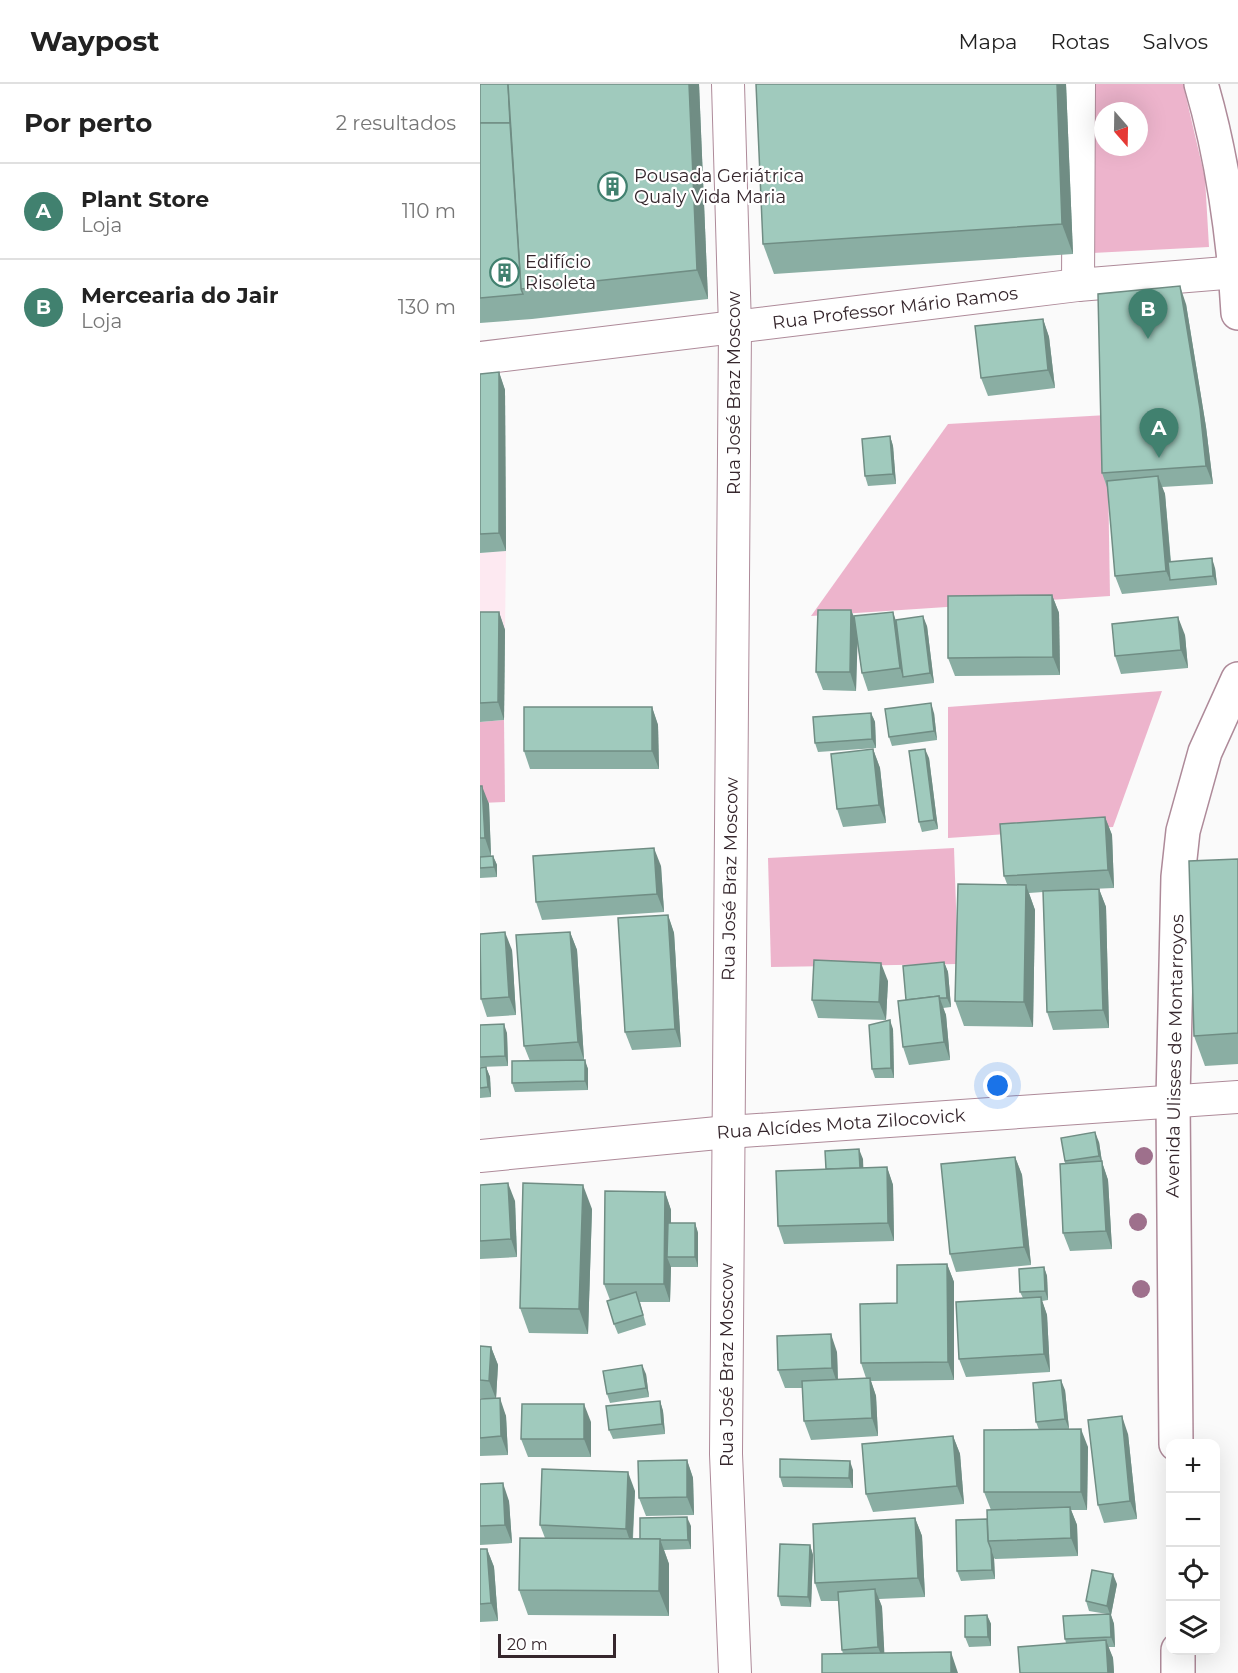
<!DOCTYPE html>
<html lang="pt">
<head>
<meta charset="utf-8">
<style>
	:root { --surface:#fff; --page:#f2f2f2; --text:#222; --muted:#767676; --line:#e0e0e0; --accent:#41816f }
	body { margin:0; font-family:Montserrat,sans-serif; background:var(--page); color:var(--text) }
	.controls { position:absolute; right:18px; bottom:18px; display:grid; overflow:hidden; border-radius:12px; box-shadow:0 6px 24px #0002 }
	.controls button { width:54px; height:54px; display:grid; place-items:center; padding:0; border:0; border-bottom:2px solid var(--line); background:var(--surface); color:var(--text); font:30px sans-serif }
	.compass { position:absolute; left:614px; top:18px; width:54px; height:54px; border-radius:50%; background:var(--surface); box-shadow:0 6px 24px #0002; rotate:160deg }
	.scale { position:absolute; left:18px; bottom:15px; width:118px; box-sizing:border-box; padding-left:6px; border:3px solid #36272d; border-top:0; font-size:16px; line-height:21px; white-space:nowrap; color:#36272d; -webkit-text-stroke:4px #fff; paint-order:stroke }
	.you { position:absolute; left:518px; top:1002px; width:21px; height:21px; margin:-15px; border:4px solid #fff; border-radius:50%; background:#1a73e8; box-shadow:0 0 0 9px #1a73e833 }
	.badge { display:grid; place-items:center; width:39px; height:39px; border-radius:50%; background:var(--accent); color:#fff; font-size:20px; font-weight:700 }
	.pin { position:absolute; translate:-50% -50px; filter:drop-shadow(0 2px 3px #0008) }
	.pin::after { content:''; position:absolute; top:32px; width:21px; height:18px; background:inherit; clip-path:polygon(0 0,100% 0,50% 100%) }
	.list { margin:0; padding:0; list-style:none }
	h2 { display:flex; justify-content:space-between; align-items:center; height:78px; margin:0; padding:0 24px; font-size:26px }
	h2 small { font-size:20px; font-weight:400; color:var(--muted) }
	.list li { display:grid; grid-template-columns:39px 1fr auto; gap:18px; align-items:center; box-sizing:border-box; height:96px; padding:0 24px; border-top:2px solid var(--line) }
	.list b { display:block; font-size:22px; white-space:nowrap }
	.list p { margin:0; font-size:20px; white-space:nowrap; color:var(--muted) }
	.list em { font-size:20px; font-style:normal; color:var(--muted) }
	.icon { flex:none; width:33px; height:33px; fill:none; stroke:currentColor; stroke-width:2; stroke-linecap:round; stroke-linejoin:round }
	.map { position:relative; flex:none; width:758px; height:1589px; overflow:hidden }
	header { display:flex; align-items:center; gap:36px; box-sizing:border-box; height:84px; padding:0 30px; background:var(--surface); border-bottom:2px solid var(--line) }
	header strong { font-size:28px }
	nav { display:flex; gap:33px; margin-inline-start:auto; font-size:21px }
	main { display:flex }
	aside { flex:1; background:var(--surface) }
	.map>svg:first-child { display:block }
	.built { fill:#fde9f1 }
	.green { fill:#edb4cc; fill-rule:evenodd }
	.lines { fill:none; stroke-linecap:round; stroke-linejoin:round }
	.minor-casing { stroke:#ae8a99; stroke-width:34 }
	.secondary-casing { stroke:#ae8a99; stroke-width:36 }
	.minor { stroke:#fff; stroke-width:32 }
	.secondary { stroke:#fff; stroke-width:33 }
	.tree { fill:#9e708c }
	.wall { fill:#8aaea3 }
	.shaded-wall { fill:#708d84 }
	.building { fill:#a0cabd; stroke:#708d84; stroke-width:1.5 }
	.labels { text-anchor:middle; stroke-width:4.5; stroke-linejoin:round; paint-order:stroke }
	.poi-label { font-size:18px; fill:#36272d; stroke:#fff; text-anchor:start }
	.street-label { font-size:18px; fill:#36272d; stroke:#fff }
</style>
</head>
<body>
<header>
<strong>Waypost</strong>
<nav><a>Mapa</a><a>Rotas</a><a>Salvos</a></nav>
</header>
<main>
<aside>
<h2>Por perto<small>2 resultados</small></h2>
<ul class="list">
<li><span class="badge">A</span><div><b>Plant Store</b><p>Loja</p></div><em>110 m</em></li>
<li><span class="badge">B</span><div><b>Mercearia do Jair</b><p>Loja</p></div><em>130 m</em></li>
</ul>
</aside>
<div class="map">
<svg width="758" height="1589" viewBox="0 0 758 1589">
	<rect width="100%" height="100%" fill="#fafafa"/>
	<path class="built" d="M 26,467 L 25,546 L 0,547 L 0,469 Z"/>
	<g class="green">
		<path d="M 586,0 L 703,0 L 725,94 L 729,163 L 593,170 ZM 623,27 L 659,27 L 659,63 L 623,63 Z"/>
		<path d="M 627,331 L 630,512 L 331,532 L 468,340 Z"/>
		<path d="M 682,607 L 633,743 L 468,754 L 468,623 Z"/>
		<path d="M 24,636 L 25,718 L 0,719 L 0,638 Z"/>
		<path d="M 474,764 L 478,880 L 291,883 L 288,774 Z"/>
	</g>
	<g class="lines">
		<defs>
			<g id="minor">
				<path d="M 248,0 L 255,244 L 246,1370 L 255,1589"/>
				<path d="M 598,201 L 599,0"/>
				<path d="M 0,274 L 598,201 L 758,188"/>
				<path d="M 0,1072 L 248,1048 L 758,1013"/>
			</g>
			<g id="secondary">
				<path d="M 721,0 C 742,71 754,155 758,229"/>
				<path d="M 696,1360 L 693,1016 L 698,793 L 703,747 L 725,668 L 758,595"/>
				<path d="M 698,1566 L 698,1589"/>
			</g>
		</defs>
		<use href="#minor" class="minor-casing"/>
		<use href="#secondary" class="secondary-casing"/>
		<use href="#minor" class="minor"/>
		<use href="#secondary" class="secondary"/>
	</g>
	<g class="tree">
		<circle cx="664" cy="1072" r="9"/>
		<circle cx="658" cy="1138" r="9"/>
		<circle cx="661" cy="1205" r="9"/>
	</g>
	<g class="wall">
		<path d="M 0,0 L 219,0 L 228,215 L 52,235 L 0,239 Z"/>
		<path d="M 276,0 L 586,0 L 593,170 L 294,190 L 283,160 Z"/>
		<path d="M 706,220 L 726,343 L 733,400 L 682,403 L 685,410 L 691,478 L 735,484 L 737,501 L 642,510 L 635,492 L 628,406 L 622,389 Z"/>
		<path d="M 563,235 L 569,253 L 575,304 L 508,312 L 501,294 Z"/>
		<path d="M 19,288 L 25,306 L 26,467 L 0,469 L 0,290 Z"/>
		<path d="M 410,352 L 413,362 L 416,400 L 388,402 L 385,392 Z"/>
		<path d="M 572,511 L 579,529 L 580,591 L 475,592 L 468,574 Z"/>
		<path d="M 371,526 L 375,535 L 416,536 L 447,542 L 454,599 L 388,607 L 382,589 L 377,557 L 376,607 L 343,606 L 336,588 Z"/>
		<path d="M 0,528 L 19,528 L 25,546 L 24,636 L 0,638 Z"/>
		<path d="M 705,551 L 708,584 L 641,590 L 635,572 Z"/>
		<path d="M 172,623 L 178,641 L 179,685 L 50,685 L 44,667 Z"/>
		<path d="M 391,629 L 395,638 L 396,664 L 338,668 L 335,659 Z"/>
		<path d="M 454,629 L 457,656 L 412,662 L 409,653 Z"/>
		<path d="M 393,665 L 400,684 L 406,739 L 363,743 L 357,725 Z"/>
		<path d="M 449,674 L 458,745 L 442,748 L 439,738 Z"/>
		<path d="M 0,702 L 9,720 L 11,772 L 13,772 L 17,781 L 17,793 L 0,794 Z"/>
		<path d="M 625,733 L 632,751 L 634,804 L 611,805 L 619,805 L 626,823 L 629,944 L 573,946 L 567,928 L 563,808 L 549,809 L 555,826 L 553,943 L 484,942 L 475,917 L 527,800 L 524,792 Z"/>
		<path d="M 758,775 L 758,980 L 725,982 L 714,952 Z"/>
		<path d="M 181,782 L 184,828 L 62,836 L 56,818 Z"/>
		<path d="M 188,831 L 194,849 L 201,963 L 152,966 L 145,948 Z"/>
		<path d="M 90,848 L 97,866 L 104,976 L 108,985 L 108,1006 L 35,1008 L 32,999 L 50,977 L 44,962 Z"/>
		<path d="M 32,866 L 36,931 L 7,933 L 1,915 Z"/>
		<path d="M 464,878 L 468,888 L 471,923 L 463,924 L 466,931 L 470,976 L 429,981 L 423,963 L 426,916 Z"/>
		<path d="M 408,897 L 406,936 L 338,934 L 332,916 Z"/>
		<path d="M 0,941 L 27,949 L 28,982 L 0,983 Z"/>
		<path d="M 413,945 L 414,994 L 395,994 L 392,985 Z"/>
		<path d="M 6,983 L 10,993 L 11,1013 L 0,1014 L 0,984 Z"/>
		<path d="M 619,1058 L 622,1078 L 628,1096 L 632,1165 L 590,1167 L 583,1149 L 585,1077 Z"/>
		<path d="M 535,1073 L 542,1091 L 551,1181 L 476,1188 L 470,1170 Z"/>
		<path d="M 383,1075 L 383,1084 L 407,1083 L 413,1101 L 414,1157 L 304,1160 L 298,1142 L 346,1085 Z"/>
		<path d="M 0,1101 L 35,1117 L 37,1173 L 0,1175 Z"/>
		<path d="M 185,1108 L 191,1126 L 191,1139 L 215,1139 L 218,1149 L 218,1183 L 191,1183 L 190,1218 L 160,1218 L 166,1241 L 138,1250 L 134,1240 L 130,1216 L 124,1200 Z"/>
		<path d="M 112,1125 L 108,1250 L 49,1249 L 40,1224 Z"/>
		<path d="M 467,1180 L 474,1198 L 474,1296 L 391,1297 L 396,1312 L 398,1352 L 331,1356 L 324,1337 L 323,1304 L 305,1304 L 298,1286 L 357,1268 L 358,1296 L 386,1294 L 381,1279 L 417,1219 Z"/>
		<path d="M 564,1183 L 567,1192 L 568,1216 L 562,1217 L 567,1231 L 570,1288 L 486,1293 L 479,1275 L 543,1214 L 540,1208 Z"/>
		<path d="M 0,1262 L 11,1263 L 18,1281 L 16,1314 L 26,1332 L 28,1371 L 0,1372 L 0,1315 L 8,1315 L 0,1314 Z"/>
		<path d="M 166,1290 L 169,1313 L 130,1319 L 127,1310 Z"/>
		<path d="M 585,1306 L 589,1345 L 581,1345 L 608,1363 L 607,1426 L 591,1426 L 597,1441 L 598,1472 L 515,1475 L 514,1474 L 515,1495 L 481,1497 L 477,1487 L 507,1435 L 511,1426 L 504,1408 L 559,1346 L 556,1338 Z"/>
		<path d="M 180,1317 L 183,1327 L 185,1350 L 133,1355 L 129,1346 Z"/>
		<path d="M 111,1338 L 111,1373 L 48,1373 L 41,1355 Z"/>
		<path d="M 648,1350 L 657,1435 L 624,1439 L 618,1421 Z"/>
		<path d="M 473,1352 L 480,1370 L 484,1420 L 393,1428 L 386,1410 Z"/>
		<path d="M 207,1376 L 213,1394 L 214,1431 L 166,1432 L 159,1414 Z"/>
		<path d="M 373,1386 L 373,1404 L 303,1403 L 300,1393 Z"/>
		<path d="M 0,1400 L 29,1417 L 32,1459 L 0,1461 Z"/>
		<path d="M 155,1407 L 153,1455 L 160,1455 L 211,1442 L 211,1465 L 184,1466 L 189,1480 L 189,1532 L 48,1531 L 39,1506 L 65,1454 L 60,1441 Z"/>
		<path d="M 435,1434 L 442,1452 L 445,1513 L 399,1515 L 402,1523 L 404,1569 L 363,1570 L 362,1566 L 359,1517 L 341,1517 L 335,1499 Z"/>
		<path d="M 330,1461 L 333,1471 L 331,1523 L 301,1522 L 298,1512 Z"/>
		<path d="M 0,1465 L 7,1465 L 14,1483 L 18,1537 L 0,1538 Z"/>
		<path d="M 637,1500 L 631,1531 L 634,1540 L 635,1563 L 628,1563 L 633,1574 L 634,1589 L 540,1589 L 586,1559 L 585,1555 L 627,1530 L 609,1527 L 606,1517 Z"/>
		<path d="M 507,1531 L 511,1540 L 511,1562 L 489,1563 L 485,1553 Z"/>
	</g>
	<g class="shaded-wall">
		<path d="M 209,0 L 219,0 L 228,215 L 217,186 Z"/>
		<path d="M 577,0 L 586,0 L 593,170 L 582,140 Z"/>
		<path d="M 700,202 L 706,220 L 726,343 L 733,400 L 726,382 Z"/>
		<path d="M 563,235 L 569,253 L 575,304 L 568,286 Z"/>
		<path d="M 19,288 L 25,306 L 26,467 L 19,449 Z"/>
		<path d="M 410,352 L 413,362 L 416,400 L 413,390 Z"/>
		<path d="M 678,392 L 685,410 L 692,495 L 690,496 L 686,487 Z"/>
		<path d="M 732,474 L 735,484 L 737,501 L 733,492 Z"/>
		<path d="M 572,511 L 579,529 L 580,591 L 573,573 Z"/>
		<path d="M 371,526 L 378,544 L 376,607 L 370,588 Z"/>
		<path d="M 19,528 L 25,546 L 24,636 L 18,618 Z"/>
		<path d="M 413,528 L 419,546 L 423,593 L 420,584 Z"/>
		<path d="M 443,532 L 447,542 L 454,599 L 450,589 Z"/>
		<path d="M 698,533 L 705,551 L 708,584 L 701,566 Z"/>
		<path d="M 451,619 L 454,629 L 457,656 L 454,647 Z"/>
		<path d="M 172,623 L 178,641 L 179,685 L 172,667 Z"/>
		<path d="M 391,629 L 395,638 L 396,664 L 392,655 Z"/>
		<path d="M 393,665 L 400,684 L 406,739 L 399,721 Z"/>
		<path d="M 445,665 L 449,674 L 458,745 L 454,736 Z"/>
		<path d="M 2,702 L 9,720 L 11,772 L 5,754 Z"/>
		<path d="M 625,733 L 632,751 L 634,804 L 628,786 Z"/>
		<path d="M 174,764 L 181,782 L 184,828 L 177,810 Z"/>
		<path d="M 13,772 L 17,781 L 17,793 L 14,783 Z"/>
		<path d="M 546,801 L 555,826 L 553,943 L 544,918 Z"/>
		<path d="M 619,805 L 626,823 L 629,944 L 623,926 Z"/>
		<path d="M 188,831 L 194,849 L 201,963 L 195,945 Z"/>
		<path d="M 25,848 L 32,866 L 36,931 L 29,913 Z"/>
		<path d="M 90,848 L 97,866 L 104,976 L 98,958 Z"/>
		<path d="M 464,878 L 468,888 L 471,923 L 467,914 Z"/>
		<path d="M 401,879 L 408,897 L 406,936 L 399,918 Z"/>
		<path d="M 459,912 L 466,931 L 470,976 L 464,958 Z"/>
		<path d="M 410,936 L 413,945 L 414,994 L 411,984 Z"/>
		<path d="M 24,940 L 27,949 L 28,982 L 25,972 Z"/>
		<path d="M 105,976 L 108,985 L 108,1006 L 105,997 Z"/>
		<path d="M 6,983 L 10,993 L 11,1013 L 8,1003 Z"/>
		<path d="M 615,1048 L 619,1058 L 622,1078 L 628,1096 L 632,1165 L 626,1147 L 622,1080 L 619,1072 Z"/>
		<path d="M 379,1065 L 383,1075 L 384,1102 L 380,1093 Z"/>
		<path d="M 535,1073 L 542,1091 L 551,1181 L 544,1163 Z"/>
		<path d="M 407,1083 L 413,1101 L 414,1157 L 408,1139 Z"/>
		<path d="M 28,1099 L 35,1117 L 37,1173 L 31,1155 Z"/>
		<path d="M 103,1101 L 112,1125 L 108,1250 L 99,1225 Z"/>
		<path d="M 185,1108 L 191,1126 L 191,1173 L 187,1173 L 191,1183 L 190,1218 L 184,1200 Z"/>
		<path d="M 215,1139 L 218,1149 L 218,1183 L 215,1173 Z"/>
		<path d="M 467,1180 L 474,1198 L 474,1296 L 468,1278 Z"/>
		<path d="M 564,1183 L 567,1192 L 568,1216 L 565,1207 Z"/>
		<path d="M 561,1213 L 567,1231 L 570,1288 L 564,1270 Z"/>
		<path d="M 351,1250 L 357,1268 L 358,1302 L 352,1284 Z"/>
		<path d="M 11,1263 L 18,1281 L 16,1315 L 9,1297 Z"/>
		<path d="M 162,1281 L 166,1290 L 169,1313 L 166,1304 Z"/>
		<path d="M 390,1294 L 396,1312 L 398,1352 L 392,1334 Z"/>
		<path d="M 581,1296 L 585,1306 L 589,1345 L 585,1335 Z"/>
		<path d="M 20,1314 L 26,1332 L 28,1371 L 21,1352 Z"/>
		<path d="M 180,1317 L 183,1327 L 185,1350 L 182,1340 Z"/>
		<path d="M 104,1320 L 111,1338 L 111,1373 L 104,1355 Z"/>
		<path d="M 642,1332 L 648,1350 L 657,1435 L 650,1417 Z"/>
		<path d="M 601,1345 L 608,1363 L 607,1426 L 601,1408 Z"/>
		<path d="M 473,1352 L 480,1370 L 484,1420 L 477,1402 Z"/>
		<path d="M 207,1376 L 213,1394 L 214,1431 L 207,1413 Z"/>
		<path d="M 370,1377 L 373,1386 L 373,1404 L 369,1394 Z"/>
		<path d="M 148,1388 L 155,1407 L 152,1463 L 146,1445 Z"/>
		<path d="M 23,1399 L 29,1417 L 32,1459 L 25,1441 Z"/>
		<path d="M 590,1423 L 597,1441 L 598,1472 L 591,1454 Z"/>
		<path d="M 207,1433 L 211,1442 L 211,1465 L 208,1456 Z"/>
		<path d="M 435,1434 L 442,1452 L 445,1513 L 438,1494 Z"/>
		<path d="M 180,1455 L 189,1480 L 189,1532 L 179,1507 Z"/>
		<path d="M 330,1461 L 333,1471 L 331,1523 L 328,1513 Z"/>
		<path d="M 7,1465 L 14,1483 L 18,1537 L 11,1519 Z"/>
		<path d="M 511,1465 L 514,1474 L 515,1495 L 512,1486 Z"/>
		<path d="M 633,1490 L 637,1500 L 631,1531 L 634,1540 L 635,1563 L 631,1553 L 630,1530 L 627,1522 Z"/>
		<path d="M 395,1505 L 402,1523 L 405,1581 L 398,1563 Z"/>
		<path d="M 507,1531 L 511,1540 L 511,1562 L 508,1553 Z"/>
		<path d="M 626,1556 L 633,1574 L 634,1589 L 628,1589 Z"/>
		<path d="M 471,1568 L 478,1589 L 471,1589 Z"/>
	</g>
	<g class="building">
		<path d="M 0,0 L 28,0 L 30,39 L 0,39 Z"/>
		<path d="M 28,0 L 209,0 L 217,186 L 41,205 Z"/>
		<path d="M 276,0 L 577,0 L 582,140 L 283,160 Z"/>
		<path d="M 0,39 L 30,39 L 41,205 L 43,210 L 0,214 Z"/>
		<path d="M 700,202 L 720,325 L 726,382 L 622,389 L 618,210 Z"/>
		<path d="M 563,235 L 568,286 L 501,294 L 495,242 Z"/>
		<path d="M 19,288 L 19,449 L 0,450 L 0,290 Z"/>
		<path d="M 410,352 L 413,390 L 385,392 L 382,355 Z"/>
		<path d="M 678,392 L 686,487 L 635,492 L 627,397 Z"/>
		<path d="M 732,474 L 733,492 L 690,496 L 688,478 Z"/>
		<path d="M 572,511 L 573,573 L 468,574 L 468,512 Z"/>
		<path d="M 338,526 L 371,526 L 370,588 L 336,588 Z"/>
		<path d="M 0,528 L 19,528 L 18,618 L 0,619 Z"/>
		<path d="M 413,528 L 420,584 L 382,589 L 374,532 Z"/>
		<path d="M 443,532 L 450,589 L 423,593 L 416,536 Z"/>
		<path d="M 698,533 L 701,566 L 635,572 L 632,540 Z"/>
		<path d="M 451,619 L 454,647 L 409,653 L 405,625 Z"/>
		<rect x="44" y="623" width="128" height="44"/>
		<path d="M 391,629 L 392,655 L 335,659 L 333,633 Z"/>
		<path d="M 393,665 L 399,721 L 357,725 L 351,670 Z"/>
		<path d="M 445,665 L 454,736 L 439,738 L 429,667 Z"/>
		<path d="M 0,702 L 2,702 L 5,754 L 0,754 Z"/>
		<path d="M 625,733 L 628,786 L 524,792 L 520,740 Z"/>
		<path d="M 174,764 L 177,810 L 56,818 L 53,772 Z"/>
		<path d="M 13,772 L 14,783 L 0,784 L 0,773 Z"/>
		<path d="M 758,775 L 758,949 L 714,952 L 709,777 Z"/>
		<path d="M 478,800 L 546,801 L 544,918 L 475,917 Z"/>
		<path d="M 619,805 L 623,926 L 567,928 L 563,807 Z"/>
		<path d="M 188,831 L 195,945 L 145,948 L 138,834 Z"/>
		<path d="M 25,848 L 29,913 L 1,915 L 0,850 Z"/>
		<path d="M 90,848 L 98,958 L 44,962 L 36,851 Z"/>
		<path d="M 334,876 L 401,879 L 399,918 L 332,916 Z"/>
		<path d="M 464,878 L 467,914 L 459,914 L 459,912 L 426,916 L 423,882 Z"/>
		<path d="M 459,912 L 464,958 L 423,963 L 418,917 Z"/>
		<path d="M 410,936 L 411,984 L 392,985 L 389,941 Z"/>
		<path d="M 24,940 L 25,972 L 0,973 L 0,941 Z"/>
		<path d="M 105,976 L 105,997 L 32,999 L 32,977 Z"/>
		<path d="M 6,983 L 8,1003 L 0,1004 L 0,984 Z"/>
		<path d="M 615,1048 L 619,1072 L 585,1077 L 581,1054 Z"/>
		<path d="M 379,1065 L 380,1084 L 346,1085 L 345,1067 Z"/>
		<path d="M 535,1073 L 544,1163 L 470,1170 L 461,1080 Z"/>
		<path d="M 622,1077 L 626,1147 L 583,1149 L 580,1080 Z"/>
		<path d="M 407,1083 L 408,1139 L 298,1142 L 296,1087 Z"/>
		<path d="M 28,1099 L 31,1155 L 0,1157 L 0,1101 Z"/>
		<path d="M 43,1099 L 103,1101 L 99,1225 L 40,1224 Z"/>
		<path d="M 125,1107 L 185,1108 L 184,1200 L 124,1200 Z"/>
		<path d="M 188,1139 L 215,1139 L 215,1173 L 187,1173 Z"/>
		<path d="M 467,1180 L 468,1278 L 381,1279 L 380,1220 L 417,1219 L 417,1181 Z"/>
		<path d="M 564,1183 L 565,1207 L 540,1208 L 539,1185 Z"/>
		<path d="M 156,1208 L 163,1231 L 134,1240 L 127,1217 Z"/>
		<path d="M 561,1213 L 564,1270 L 479,1275 L 476,1218 Z"/>
		<path d="M 351,1250 L 352,1284 L 298,1286 L 297,1252 Z"/>
		<path d="M 0,1262 L 11,1263 L 9,1297 L 0,1296 Z"/>
		<path d="M 162,1281 L 166,1304 L 127,1310 L 123,1287 Z"/>
		<path d="M 390,1294 L 392,1334 L 324,1337 L 322,1297 Z"/>
		<path d="M 581,1296 L 585,1335 L 556,1338 L 553,1299 Z"/>
		<path d="M 20,1314 L 21,1352 L 0,1354 L 0,1315 Z"/>
		<path d="M 180,1317 L 182,1340 L 129,1346 L 126,1322 Z"/>
		<path d="M 42,1320 L 104,1320 L 104,1355 L 41,1355 Z"/>
		<path d="M 642,1332 L 650,1417 L 618,1421 L 608,1336 Z"/>
		<path d="M 601,1345 L 601,1408 L 504,1408 L 504,1346 Z"/>
		<path d="M 473,1352 L 477,1402 L 386,1410 L 382,1360 Z"/>
		<path d="M 300,1375 L 370,1377 L 369,1394 L 300,1393 Z"/>
		<path d="M 207,1376 L 207,1413 L 159,1414 L 158,1377 Z"/>
		<path d="M 62,1385 L 148,1388 L 146,1445 L 60,1441 Z"/>
		<path d="M 23,1399 L 25,1441 L 0,1442 L 0,1400 Z"/>
		<path d="M 590,1423 L 591,1454 L 508,1457 L 507,1426 Z"/>
		<path d="M 207,1433 L 208,1456 L 180,1456 L 180,1455 L 160,1455 L 160,1434 Z"/>
		<path d="M 435,1434 L 438,1494 L 335,1499 L 333,1440 Z"/>
		<path d="M 507,1435 L 508,1457 L 511,1465 L 512,1486 L 477,1487 L 476,1436 Z"/>
		<path d="M 40,1454 L 180,1455 L 179,1507 L 39,1506 Z"/>
		<path d="M 300,1460 L 330,1461 L 328,1513 L 298,1512 Z"/>
		<path d="M 0,1465 L 7,1465 L 11,1519 L 0,1520 Z"/>
		<path d="M 612,1486 L 633,1490 L 627,1522 L 606,1517 Z"/>
		<path d="M 395,1505 L 398,1563 L 362,1566 L 358,1508 Z"/>
		<path d="M 630,1530 L 631,1553 L 585,1555 L 583,1532 Z"/>
		<path d="M 507,1531 L 508,1553 L 485,1553 L 485,1532 Z"/>
		<path d="M 626,1556 L 628,1589 L 540,1589 L 538,1563 Z"/>
		<path d="M 471,1568 L 471,1589 L 342,1589 L 342,1570 Z"/>
	</g>
	<defs>
		<symbol id="building-ring" viewBox="-11 -11 22 22"><circle r="9.5" fill="#fff" stroke="#41816f" stroke-width="1.5"/><path d="M-4-6H4V6H1V3H-1V6H-4ZM-2.5-4.3h1.7v1.8h-1.7ZM.8-4.3h1.7v1.8H.8ZM-2.5-1h1.7V.8h-1.7ZM.8-1h1.7V.8H.8Z" fill="#41816f"/></symbol>
	</defs>
	<g fill-rule="evenodd">
		<use href="#building-ring" x="116" y="86" width="33" height="33"/>
		<use href="#building-ring" x="8" y="172" width="33" height="33"/>
	</g>
	<g class="labels">
		<g class="poi-label">
			<text x="154" y="98">Pousada Geriátrica<tspan x="154" dy="21">Qualy Vida Maria</tspan></text>
			<text x="45" y="184">Edifício<tspan x="45" dy="21">Risoleta</tspan></text>
		</g>
		<g class="street-label">
			<text transform="translate(415 224) rotate(-7)" y="6">Rua Professor Mário Ramos</text>
			<text transform="translate(254 309) rotate(-90)" y="6">Rua José Braz Moscow</text>
			<text transform="translate(250 795) rotate(-89)" y="6">Rua José Braz Moscow</text>
			<text transform="translate(695 972) rotate(-89)" y="6">Avenida Ulisses de Montarroyos</text>
			<text transform="translate(361 1040) rotate(-4)" y="6">Rua Alcídes Mota Zilocovick</text>
			<text transform="translate(247 1281) rotate(-90)" y="6">Rua José Braz Moscow</text>
		</g>
	</g>
</svg>
<div class="controls">
<button>+</button>
<button>−</button>
<button><svg class="icon" aria-label="locate" viewBox="0 0 24 24"><circle cx="12" cy="12" r="6"/><path d="M12 2v4M12 18v4M2 12h4M18 12h4"/></svg></button>
<button><svg class="icon" aria-label="layers" viewBox="0 0 24 24"><path d="M12 4l9 5-9 5-9-5zM3 14l9 5 9-5"/></svg></button>
</div>
<svg class="compass" viewBox="-18 -18 36 36"><path d="M0-13l5 13h-10z" fill="#e53935"/><path d="M0 13l5-13h-10z" fill="#767676"/></svg>
<div class="scale">20 m</div>
<div class="you"></div>
<div class="pin badge" style="left:679px;top:374px">A</div>
<div class="pin badge" style="left:668px;top:255px">B</div>
</div>
</main>
</body>
</html>
